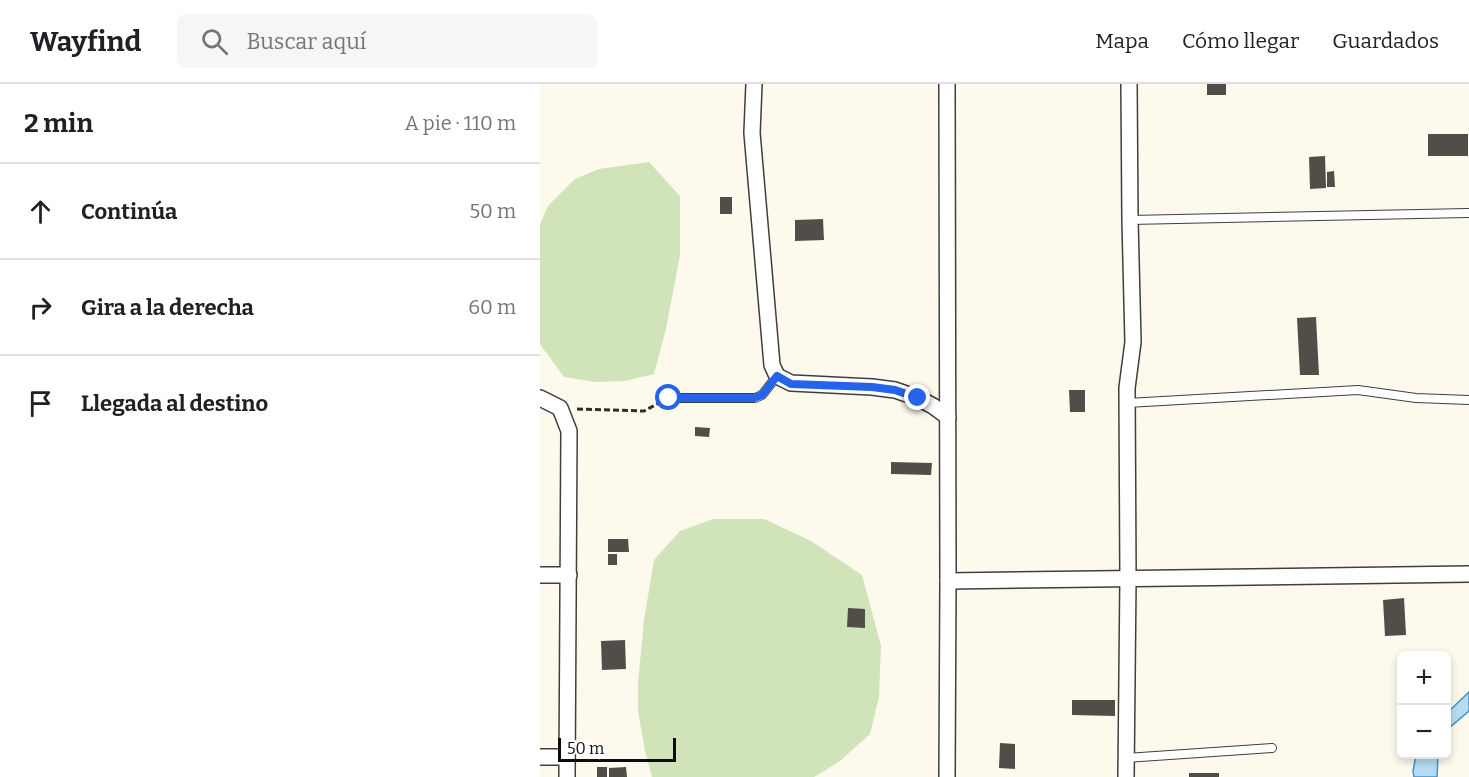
<!DOCTYPE html>
<html lang="es">
<head>
<meta charset="utf-8">
<style>
	:root { --surface:#fff; --page:#f6f6f6; --text:#202124; --muted:#757577; --line:#e0e0e0 }
	body { margin:0; font-family:Bitter,serif; background:var(--page); color:var(--text) }
	.controls { position:absolute; right:18px; bottom:18px; display:grid; overflow:hidden; border-radius:9px; box-shadow:0 3px 9px #0003 }
	.controls button { width:54px; height:54px; display:grid; place-items:center; padding:0; border:0; border-bottom:2px solid var(--line); background:var(--surface); color:var(--text); font:30px sans-serif }
	.scale { position:absolute; left:18px; bottom:15px; width:118px; box-sizing:border-box; padding-left:6px; border:3px solid #0c0c0c; border-top:0; font-size:16px; line-height:21px; white-space:nowrap; color:#0c0c0c; -webkit-text-stroke:4px #fff; paint-order:stroke }
	.stop { position:absolute; width:18px; height:18px; margin:-14px; border:4px solid #2563eb; border-radius:50%; background:#fff }
	.stop.end { background:#2563eb; border-color:#fff; box-shadow:0 2px 6px #0008 }
	.list { margin:0; padding:0; list-style:none }
	h2 { display:flex; justify-content:space-between; align-items:center; height:78px; margin:0; padding:0 24px; font-size:26px }
	h2 small { font-size:20px; font-weight:400; color:var(--muted) }
	.list li { display:grid; grid-template-columns:39px 1fr auto; gap:18px; align-items:center; box-sizing:border-box; height:96px; padding:0 24px; border-top:2px solid var(--line) }
	.list b { display:block; font-size:22px; white-space:nowrap }
	.list em { font-size:20px; font-style:normal; color:var(--muted) }
	.icon { flex:none; width:33px; height:33px; fill:none; stroke:currentColor; stroke-width:2; stroke-linecap:round; stroke-linejoin:round }
	.map { position:relative; flex:none; width:929px; height:693px; overflow:hidden }
	header { display:flex; align-items:center; gap:36px; box-sizing:border-box; height:84px; padding:0 30px; background:var(--surface); border-bottom:2px solid var(--line) }
	header strong { font-size:28px }
	nav { display:flex; gap:33px; margin-inline-start:auto; font-size:21px }
	.search { width:420px; height:54px; background:var(--page); display:flex; align-items:center; gap:15px; box-sizing:border-box; padding:0 21px; border-radius:9px; color:var(--muted); font-size:22px }
	main { display:flex }
	aside { flex:1; background:var(--surface) }
	.map>svg:first-child { display:block }
	.green { fill:#d1e4b9 }
	.water { fill:#b5dcf0; stroke:#4393c0; stroke-width:1.5 }
	.building { fill:#534d49 }
	.lines { fill:none; stroke-linecap:round; stroke-linejoin:round }
	.lane-casing { stroke:#3f3f3f; stroke-width:10 }
	.street-casing { stroke:#3f3f3f; stroke-width:18 }
	.path { stroke:#2e2e2e; stroke-width:3; stroke-dasharray:6 3; stroke-linecap:butt }
	.lane { stroke:#fff; stroke-width:8 }
	.street { stroke:#fff; stroke-width:15 }
	.route { stroke:#2563eb; stroke-width:8 }
</style>
</head>
<body>
<header>
<strong>Wayfind</strong>
<div class="search"><svg class="icon" aria-label="search" viewBox="0 0 24 24"><circle cx="10" cy="10" r="6"/><path d="M15 15l6 6"/></svg>Buscar aquí</div>
<nav><a>Mapa</a><a>Cómo llegar</a><a>Guardados</a></nav>
</header>
<main>
<aside>
<h2>2 min<small>A pie · 110 m</small></h2>
<ul class="list">
<li><svg class="icon" aria-label="ahead" viewBox="0 0 24 24"><path d="M12 20V5M6 11l6-6 6 6"/></svg><div><b>Continúa</b></div><em>50 m</em></li>
<li><svg class="icon" aria-label="right" viewBox="0 0 24 24"><path d="M7 20v-9h11M14 6l5 5-5 5"/></svg><div><b>Gira a la derecha</b></div><em>60 m</em></li>
<li><svg class="icon" aria-label="arrive" viewBox="0 0 24 24"><path d="M6 21V4h12l-3 4 3 4H6"/></svg><div><b>Llegada al destino</b></div></li>
</ul>
</aside>
<div class="map">
<svg width="929" height="693" viewBox="0 0 929 693">
	<rect width="100%" height="100%" fill="#fdf9ec"/>
	<g class="green">
		<path d="M 109,78 L 140,112 L 140,171 L 126,245 L 114,290 L 85,297 L 55,298 L 24,293 L 0,260 L 0,140 L 8,122 L 35,95 L 59,85 Z"/>
		<path d="M 173,435 L 224,435 L 271,457 L 322,491 L 341,562 L 339,613 L 330,650 L 300,677 L 274,693 L 112,693 L 105,667 L 98,627 L 98,599 L 104,536 L 114,476 L 140,447 Z"/>
	</g>
	<g class="water">
		<path d="M 929,608 L 929,627 L 908,645 L 907,649 L 907,629 Z"/>
		<path d="M 876,671 L 898,671 L 897,693 L 874,693 L 873,687 Z"/>
	</g>
	<g class="building">
		<rect x="667" y="0" width="19" height="11"/>
		<rect x="888" y="50" width="40" height="22"/>
		<path d="M 785,72 L 786,104 L 770,105 L 769,73 Z"/>
		<path d="M 794,87 L 795,103 L 787,103 L 787,88 Z"/>
		<rect x="180" y="113" width="12" height="17"/>
		<path d="M 283,135 L 284,156 L 255,157 L 255,136 Z"/>
		<path d="M 776,233 L 779,291 L 760,291 L 757,234 Z"/>
		<path d="M 529,306 L 545,306 L 545,328 L 530,328 Z"/>
		<path d="M 155,343 L 170,344 L 169,353 L 155,352 Z"/>
		<path d="M 351,378 L 392,379 L 391,391 L 351,390 Z"/>
		<path d="M 68,455 L 88,455 L 89,468 L 68,468 Z"/>
		<rect x="68" y="470" width="9" height="11"/>
		<path d="M 864,514 L 866,551 L 845,552 L 843,516 Z"/>
		<path d="M 308,524 L 325,525 L 325,544 L 307,543 Z"/>
		<path d="M 85,556 L 86,585 L 62,586 L 61,557 Z"/>
		<path d="M 532,616 L 575,616 L 575,632 L 532,631 Z"/>
		<path d="M 460,659 L 475,660 L 475,685 L 459,684 Z"/>
		<rect x="57" y="683" width="10" height="10"/>
		<path d="M 86,683 L 87,693 L 69,693 L 69,684 Z"/>
		<rect x="649" y="689" width="30" height="4"/>
	</g>
	<g class="lines">
		<defs>
			<g id="lane">
				<path d="M 590,136 L 928,129"/>
				<path d="M 129,314 L 215,314 L 222,311 L 237,292"/>
				<path d="M 587,319 L 818,306 L 876,314 L 929,316"/>
				<path d="M 586,674 L 732,664"/>
			</g>
			<g id="street">
				<path d="M 214,0 L 212,49 L 232,281 L 237,292 L 251,299 L 332,303 L 355,306 L 378,314 L 393,322 L 408,333"/>
				<path d="M 0,314 L 20,324 L 29,347 L 27,693"/>
				<path d="M 0,491 L 29,491"/>
				<path d="M 408,497 L 929,490"/>
				<path d="M 0,673 L 27,673"/>
				<path d="M 407,693 L 408,497 L 407,0"/>
				<path d="M 586,693 L 588,494 L 587,304 L 593,258 L 590,136 L 589,0"/>
			</g>
		</defs>
		<use href="#lane" class="lane-casing"/>
		<use href="#street" class="street-casing"/>
		<path class="path" d="M 37,325 L 104,327 L 121,318"/>
		<use href="#lane" class="lane"/>
		<use href="#street" class="street"/>
	</g>
	<g class="lines">
		<path class="route" d="M 129,314 L 214,314 L 222,311 L 237,292 L 251,300 L 332,303 L 355,306 L 378,314"/>
	</g>
</svg>
<div class="controls">
<button>+</button>
<button>−</button>
</div>
<div class="scale">50 m</div>
<div class="stop" style="left:129px;top:314px"></div>
<div class="stop end" style="left:378px;top:314px"></div>
</div>
</main>
</body>
</html>
